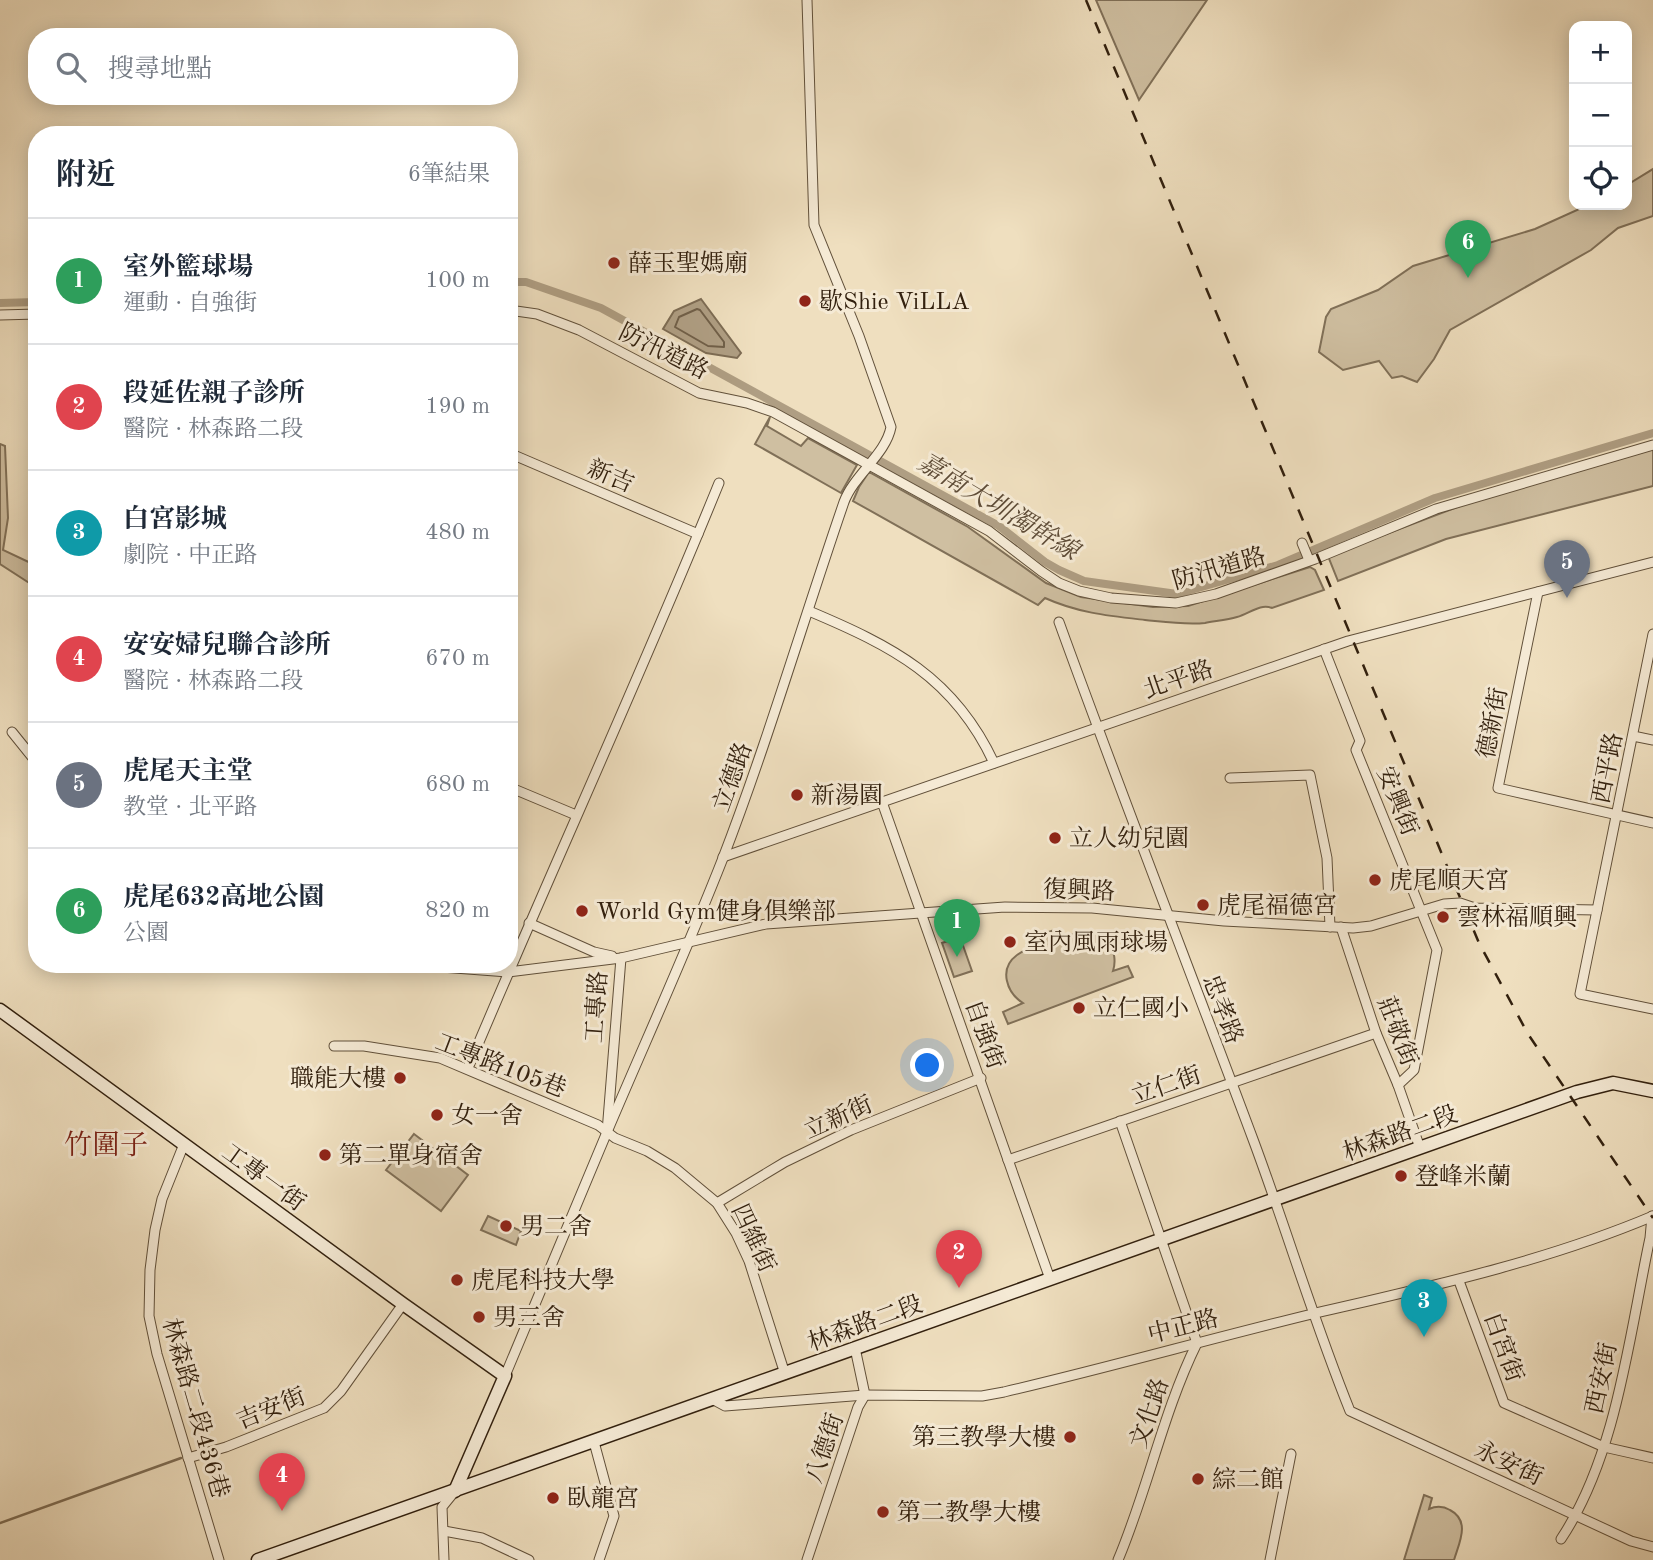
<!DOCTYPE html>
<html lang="zh-TW">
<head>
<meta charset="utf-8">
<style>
	:root { --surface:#fff; --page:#f2f2f3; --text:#1f2937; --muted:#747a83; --line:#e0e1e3; --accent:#8f2418 }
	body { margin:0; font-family:"Old Standard TT","Noto Serif TC",serif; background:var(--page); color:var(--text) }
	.controls { position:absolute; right:21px; top:21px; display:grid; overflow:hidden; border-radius:14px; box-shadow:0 4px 18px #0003 }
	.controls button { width:63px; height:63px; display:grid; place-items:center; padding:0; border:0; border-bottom:2px solid var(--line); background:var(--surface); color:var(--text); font:35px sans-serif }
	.you { position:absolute; left:928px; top:1066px; width:24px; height:24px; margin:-18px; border:5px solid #fff; border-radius:50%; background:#1a73e8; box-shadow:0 0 0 10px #1a73e833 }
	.badge { display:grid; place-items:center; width:46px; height:46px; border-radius:50%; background:var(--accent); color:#fff; font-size:23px; font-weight:700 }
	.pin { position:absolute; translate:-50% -58px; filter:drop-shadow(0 2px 4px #0008) }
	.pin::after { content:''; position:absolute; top:37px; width:24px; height:21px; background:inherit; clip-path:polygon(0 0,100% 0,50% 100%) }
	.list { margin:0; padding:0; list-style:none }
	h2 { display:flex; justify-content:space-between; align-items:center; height:91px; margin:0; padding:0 28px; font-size:30px }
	h2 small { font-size:23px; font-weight:400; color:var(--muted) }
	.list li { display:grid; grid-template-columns:46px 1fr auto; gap:21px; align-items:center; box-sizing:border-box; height:126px; padding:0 28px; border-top:2px solid var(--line) }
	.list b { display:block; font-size:26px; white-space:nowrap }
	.list p { margin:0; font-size:23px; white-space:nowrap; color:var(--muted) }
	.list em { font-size:23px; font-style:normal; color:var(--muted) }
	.icon { flex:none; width:38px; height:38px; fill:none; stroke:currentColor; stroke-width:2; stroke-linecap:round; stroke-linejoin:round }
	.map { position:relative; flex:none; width:1653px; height:1560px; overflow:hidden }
	.search { position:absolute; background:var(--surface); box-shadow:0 4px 18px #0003; left:28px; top:28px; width:490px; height:77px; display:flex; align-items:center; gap:18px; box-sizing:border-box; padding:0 24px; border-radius:28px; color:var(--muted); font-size:26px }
	.panel { position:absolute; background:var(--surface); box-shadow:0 4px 18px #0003; left:28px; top:126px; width:490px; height:847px; border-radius:28px }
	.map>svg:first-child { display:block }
	.green { fill:#cfbfa1; stroke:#807058; stroke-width:2 }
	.water { fill:#af9e83; stroke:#7d6c54; stroke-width:2 }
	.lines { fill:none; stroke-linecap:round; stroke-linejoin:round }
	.shore { stroke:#705f48; stroke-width:2 }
	.stream { stroke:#7d6c54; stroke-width:2.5 }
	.canal { stroke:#af9e83; stroke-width:8 }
	.street-casing { stroke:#61503a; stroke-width:11 }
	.secondary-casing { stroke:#32200e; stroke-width:15 }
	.street { stroke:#f5ead5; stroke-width:9 }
	.secondary { stroke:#f5ead5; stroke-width:12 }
	.rail { stroke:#32200e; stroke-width:2.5; stroke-dasharray:12 12; stroke-linecap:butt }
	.poi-dot { fill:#8f2418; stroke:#f5ead5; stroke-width:2.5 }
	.labels { text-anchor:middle; stroke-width:6; stroke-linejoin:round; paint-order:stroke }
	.poi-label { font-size:24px; fill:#32200e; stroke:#f5ead5; text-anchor:start }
	.street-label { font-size:24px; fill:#32200e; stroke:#f5ead5 }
	.water-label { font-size:26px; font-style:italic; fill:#5e4c37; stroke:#f5ead5 }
	.quarter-label { font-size:28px; fill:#7a1f14; stroke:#f5ead5 }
</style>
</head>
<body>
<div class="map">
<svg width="1653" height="1560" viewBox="0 0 1653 1560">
	<rect width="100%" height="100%" fill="#efdfbf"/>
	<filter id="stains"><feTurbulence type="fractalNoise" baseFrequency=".00286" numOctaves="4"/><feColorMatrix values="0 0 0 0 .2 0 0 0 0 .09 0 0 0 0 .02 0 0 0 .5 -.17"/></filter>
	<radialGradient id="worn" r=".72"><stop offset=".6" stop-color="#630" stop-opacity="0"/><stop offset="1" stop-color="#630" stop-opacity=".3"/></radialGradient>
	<g class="green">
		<path d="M 1096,0 L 1207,0 L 1139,100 Z"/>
		<path d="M 1653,169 L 1653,216 L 1618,228 L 1591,250 L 1450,330 L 1434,359 L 1417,382 L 1402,376 L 1392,378 L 1379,361 L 1343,370 L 1319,352 L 1326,317 L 1331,309 L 1378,290 L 1413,266 L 1535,229 L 1588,205 L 1627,205 L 1627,185 Z"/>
		<path d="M 770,417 L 767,426 L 801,446 L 808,438 L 857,465 L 841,493 L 755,444 Z"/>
		<path d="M 0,444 L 5,446 L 8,518 L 3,550 L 37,566 L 37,588 L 0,564 Z"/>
		<path d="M 1653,449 L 1653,486 L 1446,539 L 1338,581 L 1328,556 L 1468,503 Z"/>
		<path d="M 869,472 L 968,527 L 1046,583 L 1081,597 L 1153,607 L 1188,606 L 1310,567 L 1315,570 L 1324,590 L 1272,608 C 1260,603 1249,614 1237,617 C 1227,620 1215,621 1205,623 C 1185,625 1165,622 1145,620 C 1110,616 1078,613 1045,598 L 1038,605 L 853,501 L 859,487 Z"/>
		<path d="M 1054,930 L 1057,940 C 1066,937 1076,933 1085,931 C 1107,928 1119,953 1113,971 L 1128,966 L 1133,977 L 1008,1024 L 1003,1012 L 1023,1003 C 1007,993 998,969 1017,955 C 1024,949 1035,947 1044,945 L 1043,934 Z"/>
		<path d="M 960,937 L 972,971 L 954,977 L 942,943 Z"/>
		<path d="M 414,1134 L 468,1175 L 441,1211 L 386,1170 Z"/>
		<path d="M 488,1216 L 521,1231 L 516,1245 L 481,1230 Z"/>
		<path d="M 1424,1495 L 1432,1498 L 1429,1509 C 1436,1506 1443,1506 1450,1510 C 1471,1521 1459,1543 1454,1560 L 1404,1560 Z"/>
	</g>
	<path class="water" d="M 701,299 L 741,353 L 737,358 L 706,353 L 663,329 L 674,311 Z"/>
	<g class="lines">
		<path class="shore" d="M 697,309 L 700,310 L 724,342 L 724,347 L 708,346 L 675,327 L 679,317 Z"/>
		<path class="stream" d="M 0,1523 L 181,1458"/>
		<g class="canal">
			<path d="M 509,282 L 526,282 L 601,308 L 999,526 L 1045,562 L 1059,570 L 1084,581 L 1177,594 L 1278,565 L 1435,498 L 1653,433"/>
			<path d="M 0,303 L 37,302"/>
		</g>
		<defs>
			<g id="street">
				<path d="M 509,310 L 537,314 L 579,330 L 699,393 L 747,403 L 773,412 L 989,531 L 1041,571 L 1059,583 L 1079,591 L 1111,598 L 1176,603 L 1216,594 L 1315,559 L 1436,509 L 1653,445"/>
				<path d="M 0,315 L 37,314"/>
				<path d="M 509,453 L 698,534"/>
				<path d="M 1302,543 L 1309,560"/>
				<path d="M 1538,592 L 1498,788 L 1653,823"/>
				<path d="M 809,611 C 892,646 954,677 994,763"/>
				<path d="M 1059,622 C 1122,796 1189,968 1254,1142 C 1287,1231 1314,1322 1350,1411 L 1631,1541 L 1653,1547"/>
				<path d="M 1653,634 L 1580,994 L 1653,1009"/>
				<path d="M 1324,649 L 1360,741 L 1356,750 L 1437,950 L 1414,1070 L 1398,1085"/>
				<path d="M 12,732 L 37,763"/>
				<path d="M 1633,736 L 1653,740"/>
				<path d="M 1230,778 L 1310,775 L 1327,858 L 1330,927"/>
				<path d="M 509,787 L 576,815"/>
				<path d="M 882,802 L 1050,1279"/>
				<path d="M 723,857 L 1348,641 L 1653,562"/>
				<path d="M 529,923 L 594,952 L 612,956"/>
				<path d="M 1341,927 L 1376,1033 L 1398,1085 L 1420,1148"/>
				<path d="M 401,964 L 508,972 L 621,958 L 766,924 L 1005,907 L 1092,908 L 1224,921 L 1353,928 L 1371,926 L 1444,904 L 1460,903 L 1475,908 L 1597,910"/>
				<path d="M 334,1046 L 364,1046 L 440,1058 L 598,1125 L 615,1138 L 647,1151 L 675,1168 L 717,1203 L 736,1233 L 749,1261 L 785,1374"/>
				<path d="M 468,1068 C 550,873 639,680 719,483"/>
				<path d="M 607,1132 C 646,1040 687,950 723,858 C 768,741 803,621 844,502 C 854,475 886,454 891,427 L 859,336 L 814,225 L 807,0"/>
				<path d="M 184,1144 L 162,1199 L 155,1230 L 150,1270 L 149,1316 L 157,1354 L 219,1560"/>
				<path d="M 1008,1160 L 1376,1033"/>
				<path d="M 717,1203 L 785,1162 L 851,1130 L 981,1078"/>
				<path d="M 1459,1281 L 1504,1403 L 1604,1447 L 1653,1458"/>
				<path d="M 505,1376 L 607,1132 L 621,958"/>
				<path d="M 712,1399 L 725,1406 L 865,1395 L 982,1396 L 1004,1392 C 1107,1368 1209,1339 1312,1314 C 1428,1287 1544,1262 1653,1216"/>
				<path d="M 594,1442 L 614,1516 L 599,1560"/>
				<path d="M 188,1458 L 226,1447 L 324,1408 L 341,1391 L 403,1304"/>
				<path d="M 444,1531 L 482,1538 L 529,1560"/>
				<path d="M 1561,1539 C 1617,1455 1629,1336 1650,1238 L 1652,1216"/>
				<path d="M 444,1560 L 442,1507 L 455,1491"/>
				<path d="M 807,1560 L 858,1407 L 865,1395 L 855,1348"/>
				<path d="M 1118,1560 C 1148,1489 1163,1412 1197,1343 L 1120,1121"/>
				<path d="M 1270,1560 L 1291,1454"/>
			</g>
			<g id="secondary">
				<path d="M 0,1010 L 403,1304 L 505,1376 L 455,1491"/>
				<path d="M 258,1560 L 1577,1092 L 1613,1083 L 1653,1091"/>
			</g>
		</defs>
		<use href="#street" class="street-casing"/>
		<use href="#secondary" class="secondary-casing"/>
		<use href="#street" class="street"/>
		<use href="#secondary" class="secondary"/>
		<path class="rail" d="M 1086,0 L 1479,943 L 1528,1034 L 1653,1218"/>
	</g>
	<g class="poi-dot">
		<circle cx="614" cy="263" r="7"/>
		<circle cx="805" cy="301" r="7"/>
		<circle cx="797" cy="795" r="7"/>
		<circle cx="1055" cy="838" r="7"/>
		<circle cx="1375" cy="880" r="7"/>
		<circle cx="1203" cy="905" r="7"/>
		<circle cx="582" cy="911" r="7"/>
		<circle cx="1443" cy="917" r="7"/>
		<circle cx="1010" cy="942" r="7"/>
		<circle cx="1079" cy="1008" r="7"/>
		<circle cx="400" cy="1078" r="7"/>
		<circle cx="437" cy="1115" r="7"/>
		<circle cx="325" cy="1155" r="7"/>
		<circle cx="1401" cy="1176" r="7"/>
		<circle cx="506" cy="1226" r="7"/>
		<circle cx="457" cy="1280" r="7"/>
		<circle cx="479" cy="1317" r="7"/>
		<circle cx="1070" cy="1437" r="7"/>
		<circle cx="1198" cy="1479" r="7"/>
		<circle cx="553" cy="1498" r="7"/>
		<circle cx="883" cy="1512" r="7"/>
	</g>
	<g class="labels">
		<g class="poi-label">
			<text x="628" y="271">薛玉聖媽廟</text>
			<text x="819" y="309">歇Shie ViLLA</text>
			<text x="811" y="803">新湯園</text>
			<text x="1069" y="846">立人幼兒園</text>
			<text x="1389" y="888">虎尾順天宮</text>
			<text x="1217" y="913">虎尾福德宮</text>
			<text x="596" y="919">World Gym健身俱樂部</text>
			<text x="1457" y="925">雲林福順興</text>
			<text x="1024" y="950">室內風雨球場</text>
			<text x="1093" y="1016">立仁國小</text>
			<text x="386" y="1086" text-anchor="end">職能大樓</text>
			<text x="451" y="1123">女一舍</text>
			<text x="339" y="1163">第二單身宿舍</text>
			<text x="1415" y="1184">登峰米蘭</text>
			<text x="520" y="1234">男二舍</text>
			<text x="471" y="1288">虎尾科技大學</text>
			<text x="493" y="1325">男三舍</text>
			<text x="1056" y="1445" text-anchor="end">第三教學大樓</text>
			<text x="1212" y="1487">綜二館</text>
			<text x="567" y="1506">臥龍宮</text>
			<text x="897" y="1520">第二教學大樓</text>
		</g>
		<g class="street-label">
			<text transform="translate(664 351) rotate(26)" y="8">防汛道路</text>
			<text transform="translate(611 476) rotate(23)" y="8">新吉</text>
			<text transform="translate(1219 568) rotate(-16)" y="8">防汛道路</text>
			<text transform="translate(1178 679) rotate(-19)" y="8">北平路</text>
			<text transform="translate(1492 723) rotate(-79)" y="8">德新街</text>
			<text transform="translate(1607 768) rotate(-79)" y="8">西平路</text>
			<text transform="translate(732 777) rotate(-70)" y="8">立德路</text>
			<text transform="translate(1398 801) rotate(68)" y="8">安興街</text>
			<text transform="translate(1079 890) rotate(2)" y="8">復興路</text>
			<text transform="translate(596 1007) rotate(-86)" y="8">工專路</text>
			<text transform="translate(1223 1009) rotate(69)" y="8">忠孝路</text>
			<text transform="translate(1398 1031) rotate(69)" y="8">莊敬街</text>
			<text transform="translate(985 1034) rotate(70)" y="8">自強街</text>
			<text transform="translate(501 1065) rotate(21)" y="8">工專路105巷</text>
			<text transform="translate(1166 1085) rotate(-19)" y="8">立仁街</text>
			<text transform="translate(838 1117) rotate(-24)" y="8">立新街</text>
			<text transform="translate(1400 1133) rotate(-20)" y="8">林森路二段</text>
			<text transform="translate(264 1177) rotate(36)" y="8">工專一街</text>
			<text transform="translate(754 1238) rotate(65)" y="8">四維街</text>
			<text transform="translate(865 1323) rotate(-20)" y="8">林森路二段</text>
			<text transform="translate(1183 1326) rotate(-14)" y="8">中正路</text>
			<text transform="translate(1504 1347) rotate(70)" y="8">白宮街</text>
			<text transform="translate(1601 1378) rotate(-78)" y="8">西安街</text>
			<text transform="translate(196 1408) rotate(74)" y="8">林森路二段436巷</text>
			<text transform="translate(271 1408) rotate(-22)" y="8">吉安街</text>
			<text transform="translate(1149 1413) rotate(-71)" y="8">文化路</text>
			<text transform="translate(824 1448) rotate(-71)" y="8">八德街</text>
			<text transform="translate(1509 1463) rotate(25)" y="8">永安街</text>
		</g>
		<g class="water-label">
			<text transform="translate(999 506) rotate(31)" y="9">嘉南大圳濁幹線</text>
		</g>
		<g class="quarter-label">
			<text x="106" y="1154">竹圍子</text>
		</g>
	</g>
	<rect width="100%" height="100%" filter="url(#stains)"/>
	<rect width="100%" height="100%" fill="url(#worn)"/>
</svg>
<div class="controls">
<button>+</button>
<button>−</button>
<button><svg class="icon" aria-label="locate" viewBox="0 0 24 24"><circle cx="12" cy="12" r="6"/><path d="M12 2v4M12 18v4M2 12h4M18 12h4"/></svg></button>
</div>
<div class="you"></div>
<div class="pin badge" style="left:957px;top:957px;background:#2e9e5b">1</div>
<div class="pin badge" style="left:959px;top:1288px;background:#e0444e">2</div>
<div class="pin badge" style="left:1424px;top:1337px;background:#0f9aa8">3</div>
<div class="pin badge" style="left:282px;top:1511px;background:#e0444e">4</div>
<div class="pin badge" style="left:1567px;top:598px;background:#6b7280">5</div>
<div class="pin badge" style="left:1468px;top:278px;background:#2e9e5b">6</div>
<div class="search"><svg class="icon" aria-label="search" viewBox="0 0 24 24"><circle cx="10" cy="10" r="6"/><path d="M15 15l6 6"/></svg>搜尋地點</div>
<section class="panel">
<h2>附近<small>6筆結果</small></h2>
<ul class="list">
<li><span class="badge" style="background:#2e9e5b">1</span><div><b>室外籃球場</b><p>運動 · 自強街</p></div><em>100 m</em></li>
<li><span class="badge" style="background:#e0444e">2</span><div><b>段延佐親子診所</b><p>醫院 · 林森路二段</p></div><em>190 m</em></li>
<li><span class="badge" style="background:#0f9aa8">3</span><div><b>白宮影城</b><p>劇院 · 中正路</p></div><em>480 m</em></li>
<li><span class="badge" style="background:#e0444e">4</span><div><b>安安婦兒聯合診所</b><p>醫院 · 林森路二段</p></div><em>670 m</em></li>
<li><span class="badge" style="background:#6b7280">5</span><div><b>虎尾天主堂</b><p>教堂 · 北平路</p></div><em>680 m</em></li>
<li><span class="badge" style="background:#2e9e5b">6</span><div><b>虎尾632高地公園</b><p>公園</p></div><em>820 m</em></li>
</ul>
</section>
</div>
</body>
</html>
